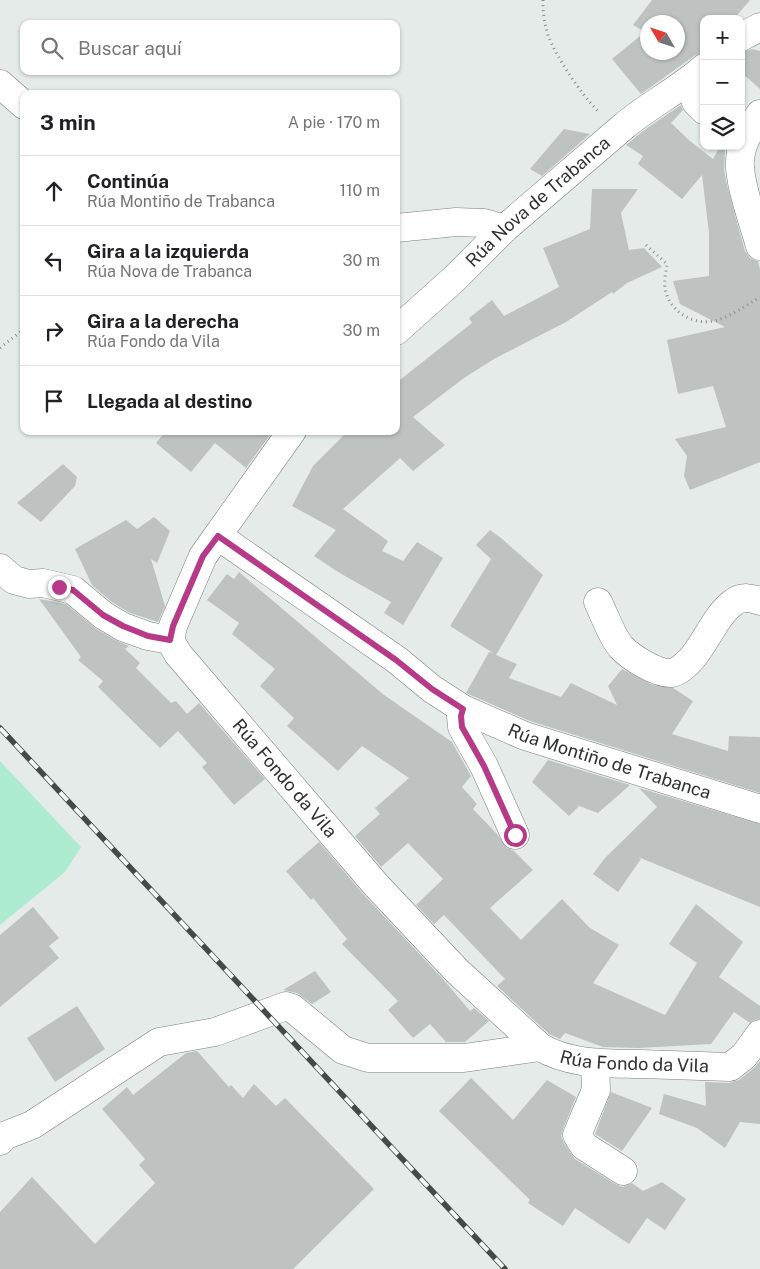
<!DOCTYPE html>
<html lang="es">
<head>
<meta charset="utf-8">
<style>
	:root { --surface:#fff; --page:#f6f6f6; --text:#202124; --muted:#757577; --line:#e0e0e0 }
	body { margin:0; font-family:"Public Sans",sans-serif; background:var(--page); color:var(--text) }
	.controls { position:absolute; right:15px; top:15px; display:grid; overflow:hidden; border-radius:10px; box-shadow:0 1px 4px #0004 }
	.controls button { width:45px; height:45px; display:grid; place-items:center; padding:0; border:0; border-bottom:1px solid var(--line); background:var(--surface); color:var(--text); font:25px sans-serif }
	.compass { position:absolute; left:640px; top:15px; width:45px; height:45px; border-radius:50%; background:var(--surface); box-shadow:0 1px 4px #0004; rotate:309deg }
	.stop { position:absolute; width:15px; height:15px; margin:-11px; border:4px solid #b73a88; border-radius:50%; background:#fff }
	.stop.end { background:#b73a88; border-color:#fff; box-shadow:0 1px 5px #0008 }
	.list { margin:0; padding:0; list-style:none }
	h2 { display:flex; justify-content:space-between; align-items:center; height:65px; margin:0; padding:0 20px; font-size:21px }
	h2 small { font-size:16px; font-weight:400; color:var(--muted) }
	.list li { display:grid; grid-template-columns:32px 1fr auto; gap:15px; align-items:center; box-sizing:border-box; height:70px; padding:0 20px; border-top:1px solid var(--line) }
	.list b { display:block; font-size:19px; white-space:nowrap }
	.list p { margin:0; font-size:16px; white-space:nowrap; color:var(--muted) }
	.list em { font-size:16px; font-style:normal; color:var(--muted) }
	.icon { flex:none; width:28px; height:28px; fill:none; stroke:currentColor; stroke-width:2; stroke-linecap:round; stroke-linejoin:round }
	.map { position:relative; flex:none; width:760px; height:1269px; overflow:hidden }
	.search { position:absolute; background:var(--surface); box-shadow:0 1px 4px #0004; left:20px; top:20px; width:380px; height:55px; display:flex; align-items:center; gap:12px; box-sizing:border-box; padding:0 18px; border-radius:10px; color:var(--muted); font-size:19px }
	.panel { position:absolute; background:var(--surface); box-shadow:0 1px 4px #0004; left:20px; top:90px; width:380px; height:345px; border-radius:10px }
	.map>svg:first-child { display:block }
	.green { fill:#aeecd1 }
	.building { fill:#bec3c1; fill-rule:evenodd }
	.lines { fill:none; stroke-linecap:round; stroke-linejoin:round }
	.minor-casing { stroke:#797f7c; stroke-width:29 }
	.path { stroke:#898e8b; stroke-width:3; stroke-dasharray:1 4; stroke-linecap:butt }
	.minor { stroke:#fff; stroke-width:28 }
	.rail-casing { stroke:#464a47; stroke-width:5.5 }
	.rail { stroke:#f3f9f6; stroke-width:4; stroke-dasharray:11; stroke-linecap:butt }
	.route { stroke:#b73a88; stroke-width:6 }
	.labels { text-anchor:middle; stroke-width:5; stroke-linejoin:round; paint-order:stroke }
	.street-label { font-size:18px; fill:#2d302e; stroke:#f3f9f6 }
</style>
</head>
<body>
<div class="map">
<svg width="760" height="1269" viewBox="0 0 760 1269">
	<rect width="100%" height="100%" fill="#e5ebe8"/>
	<path class="green" d="M 0,761 L 81,847 L 65,872 L 0,925 Z"/>
	<g class="building">
		<path d="M 652,0 L 750,0 L 734,19 L 704,19 L 704,53 L 694,56 L 641,94 L 612,59 L 645,32 L 633,25 ZM 648,22 L 678,22 L 678,52 L 648,52 Z"/>
		<path d="M 752,49 L 760,51 L 760,89 L 741,72 L 741,52 Z"/>
		<path d="M 681,105 L 683,110 L 671,123 L 690,141 L 713,159 L 720,146 L 723,146 L 725,151 L 724,169 L 726,181 L 736,219 L 745,251 L 750,258 L 758,261 L 760,270 L 760,462 L 690,490 L 684,476 L 687,456 L 675,439 L 726,427 L 713,386 L 678,394 L 667,340 L 725,327 L 680,304 L 673,281 L 709,276 L 709,233 L 702,175 L 682,199 L 638,164 L 643,156 L 626,145 L 643,131 Z"/>
		<path d="M 564,129 L 590,134 L 542,176 L 530,169 Z"/>
		<path d="M 592,189 L 638,189 L 621,213 L 629,250 L 644,248 L 662,267 L 627,283 L 613,294 L 612,292 L 566,322 L 494,359 L 464,378 L 413,417 L 445,445 L 413,471 L 400,458 L 343,509 L 388,541 L 382,551 L 403,561 L 417,542 L 443,558 L 403,625 L 384,613 L 391,602 L 338,572 L 314,556 L 336,530 L 292,506 L 313,466 L 348,431 L 396,431 L 396,383 L 472,323 L 469,318 L 492,300 L 504,316 L 559,287 L 543,248 L 590,229 Z"/>
		<path d="M 166,431 L 273,431 L 246,468 L 215,443 L 191,472 L 156,443 Z"/>
		<path d="M 63,464 L 77,477 L 75,486 L 41,522 L 17,503 Z"/>
		<path d="M 154,517 L 170,531 L 157,563 L 151,559 L 165,606 L 158,622 L 130,613 L 112,602 L 92,585 L 75,549 L 126,520 L 137,529 Z"/>
		<path d="M 490,530 L 501,538 L 543,575 L 496,655 L 517,664 L 509,678 L 561,697 L 571,683 L 617,705 L 608,686 L 622,669 L 653,685 L 673,688 L 693,701 L 672,734 L 728,751 L 729,736 L 760,737 L 760,793 L 530,721 L 466,693 L 489,652 L 493,653 L 450,626 L 491,559 L 476,545 Z"/>
		<path d="M 239,572 L 384,695 L 452,742 L 471,776 L 462,787 L 477,804 L 473,809 L 497,834 L 506,847 L 514,851 L 533,870 L 490,908 L 521,940 L 562,899 L 590,928 L 619,945 L 593,983 L 665,1015 L 697,963 L 669,944 L 696,904 L 743,942 L 719,977 L 760,1006 L 760,1019 L 754,1020 L 750,1023 L 734,1012 L 711,1044 L 639,1048 L 603,1047 L 565,1033 L 560,1039 L 549,1034 L 497,986 L 505,979 L 444,915 L 434,924 L 416,905 L 443,879 L 408,843 L 381,867 L 355,836 L 380,814 L 375,808 L 409,778 L 362,746 L 338,771 L 287,726 L 294,718 L 260,686 L 275,669 L 232,634 L 239,623 L 207,600 L 227,574 L 234,579 Z"/>
		<path d="M 39,599 L 66,604 L 95,628 L 115,640 L 129,646 L 125,649 L 140,663 L 136,668 L 171,703 L 176,701 L 187,714 L 199,703 L 265,779 L 234,805 L 202,767 L 207,763 L 178,731 L 160,748 L 98,687 L 103,681 L 78,660 L 81,657 Z"/>
		<path d="M 548,760 L 630,785 L 598,813 L 579,806 L 569,816 L 532,782 Z"/>
		<path d="M 639,788 L 760,824 L 760,907 L 638,857 L 641,859 L 618,892 L 593,874 L 605,858 L 657,807 Z"/>
		<path d="M 319,842 L 364,895 L 443,979 L 470,1011 L 474,1008 L 489,1021 L 465,1042 L 446,1042 L 430,1024 L 413,1038 L 388,1010 L 398,1001 L 342,944 L 347,939 L 313,898 L 311,900 L 286,871 Z"/>
		<path d="M 33,907 L 59,938 L 49,946 L 59,958 L 0,1007 L 0,935 Z"/>
		<path d="M 315,971 L 331,992 L 312,1004 L 297,993 L 283,990 Z"/>
		<path d="M 77,1006 L 105,1049 L 55,1082 L 27,1038 Z"/>
		<path d="M 197,1051 L 229,1087 L 231,1085 L 243,1098 L 254,1084 L 276,1106 L 285,1098 L 374,1189 L 293,1269 L 0,1269 L 0,1212 L 32,1177 L 95,1244 L 155,1183 L 139,1165 L 145,1159 L 102,1109 L 127,1087 L 133,1095 L 186,1053 Z"/>
		<path d="M 760,1061 L 760,1124 L 740,1122 L 725,1148 L 697,1128 L 659,1114 L 664,1094 L 706,1106 L 705,1082 L 729,1083 L 739,1080 L 754,1068 Z"/>
		<path d="M 471,1078 L 513,1120 L 547,1080 L 576,1097 L 563,1129 L 561,1136 L 564,1143 L 575,1159 L 615,1184 L 623,1187 L 632,1183 L 643,1191 L 662,1182 L 686,1199 L 665,1230 L 647,1218 L 629,1244 L 575,1208 L 563,1226 L 528,1203 L 530,1200 L 439,1111 Z"/>
		<path d="M 611,1092 L 652,1108 L 622,1151 L 595,1134 Z"/>
	</g>
	<g class="lines">
		<defs>
			<g id="minor">
				<path d="M 741,37 L 760,27"/>
				<path d="M 689,81 L 696,102 L 704,110"/>
				<path d="M 0,84 L 24,105"/>
				<path d="M 760,114 C 751,128 741,143 740,160 C 738,181 754,224 760,246"/>
				<path d="M 396,228 L 456,222 L 484,223 L 504,229"/>
				<path id="s1" d="M 396,331 L 454,279 L 504,229 L 624,126 C 649,105 679,90 704,68"/>
				<path id="s2" d="M 218,536 L 397,660 L 432,689 L 463,709 L 525,736 L 760,809"/>
				<path d="M 0,568 L 14,580 L 29,584 L 43,583 L 73,590 L 103,615 L 123,627 L 148,636 L 170,640"/>
				<path d="M 598,602 C 605,616 611,635 621,647 C 630,657 657,674 671,673 C 679,672 688,663 693,657 C 707,640 716,615 734,602 C 743,596 751,598 760,601"/>
				<path id="s3" d="M 170,640 L 178,654 L 376,885 L 457,971 L 540,1047 C 571,1065 606,1063 641,1064 C 671,1065 700,1066 730,1067 L 744,1056 L 760,1034"/>
				<path d="M 170,640 L 173,626 L 203,556 L 292,431"/>
				<path d="M 463,709 L 461,716 L 462,727 L 484,766 L 515,835"/>
				<path d="M 595,1063 L 596,1090 L 577,1135 L 584,1146 L 623,1171"/>
				<path d="M 0,1141 L 4,1136 L 32,1125 L 159,1042 L 215,1032 L 286,1006 L 292,1008 L 343,1050 L 368,1058 L 464,1058 L 540,1047"/>
			</g>
		</defs>
		<use href="#minor" class="minor-casing"/>
		<g class="path">
			<path d="M 543,0 C 543,12 544,23 548,35 C 556,57 581,94 598,111"/>
			<path d="M 646,245 L 667,264 C 666,272 664,280 665,288 C 669,312 694,327 718,320 C 733,315 747,305 760,297"/>
			<path d="M 0,348 L 24,329"/>
		</g>
		<use href="#minor" class="minor"/>
		<defs>
			<path id="rail" d="M 0,728 L 505,1269"/>
		</defs>
		<use href="#rail" class="rail-casing"/>
		<use href="#rail" class="rail"/>
	</g>
	<g class="lines">
		<path class="route" d="M 59,587 L 73,590 L 103,615 L 123,626 L 148,636 L 170,640 L 173,626 L 203,556 L 218,536 L 396,660 L 432,689 L 463,709 L 461,716 L 462,727 L 484,766 L 515,835"/>
	</g>
	<g class="labels">
		<g class="street-label">
			<text dy="6" stroke="none"><textPath href="#s1" startOffset="192">Rúa Nova de Trabanca</textPath></text>
			<text dy="6" stroke="none"><textPath href="#s2" startOffset="456">Rúa Montiño de Trabanca</textPath></text>
			<text dy="6" stroke="none"><textPath href="#s3" startOffset="180">Rúa Fondo da Vila</textPath></text>
			<text dy="6" stroke="none"><textPath href="#s3" startOffset="648">Rúa Fondo da Vila</textPath></text>
		</g>
	</g>
</svg>
<div class="controls">
<button>+</button>
<button>−</button>
<button><svg class="icon" aria-label="layers" viewBox="0 0 24 24"><path d="M12 4l9 5-9 5-9-5zM3 14l9 5 9-5"/></svg></button>
</div>
<svg class="compass" viewBox="-18 -18 36 36"><path d="M0-13l5 13h-10z" fill="#e53935"/><path d="M0 13l5-13h-10z" fill="#757577"/></svg>
<div class="stop" style="left:515px;top:835px"></div>
<div class="stop end" style="left:59px;top:587px"></div>
<div class="search"><svg class="icon" aria-label="search" viewBox="0 0 24 24"><circle cx="10" cy="10" r="6"/><path d="M15 15l6 6"/></svg>Buscar aquí</div>
<section class="panel">
<h2>3 min<small>A pie · 170 m</small></h2>
<ul class="list">
<li><svg class="icon" aria-label="ahead" viewBox="0 0 24 24"><path d="M12 20V5M6 11l6-6 6 6"/></svg><div><b>Continúa</b><p>Rúa Montiño de Trabanca</p></div><em>110 m</em></li>
<li><svg class="icon" aria-label="left" viewBox="0 0 24 24"><path d="M17 20v-9H6M10 6l-5 5 5 5"/></svg><div><b>Gira a la izquierda</b><p>Rúa Nova de Trabanca</p></div><em>30 m</em></li>
<li><svg class="icon" aria-label="right" viewBox="0 0 24 24"><path d="M7 20v-9h11M14 6l5 5-5 5"/></svg><div><b>Gira a la derecha</b><p>Rúa Fondo da Vila</p></div><em>30 m</em></li>
<li><svg class="icon" aria-label="arrive" viewBox="0 0 24 24"><path d="M6 21V4h12l-3 4 3 4H6"/></svg><div><b>Llegada al destino</b></div></li>
</ul>
</section>
</div>
</body>
</html>
